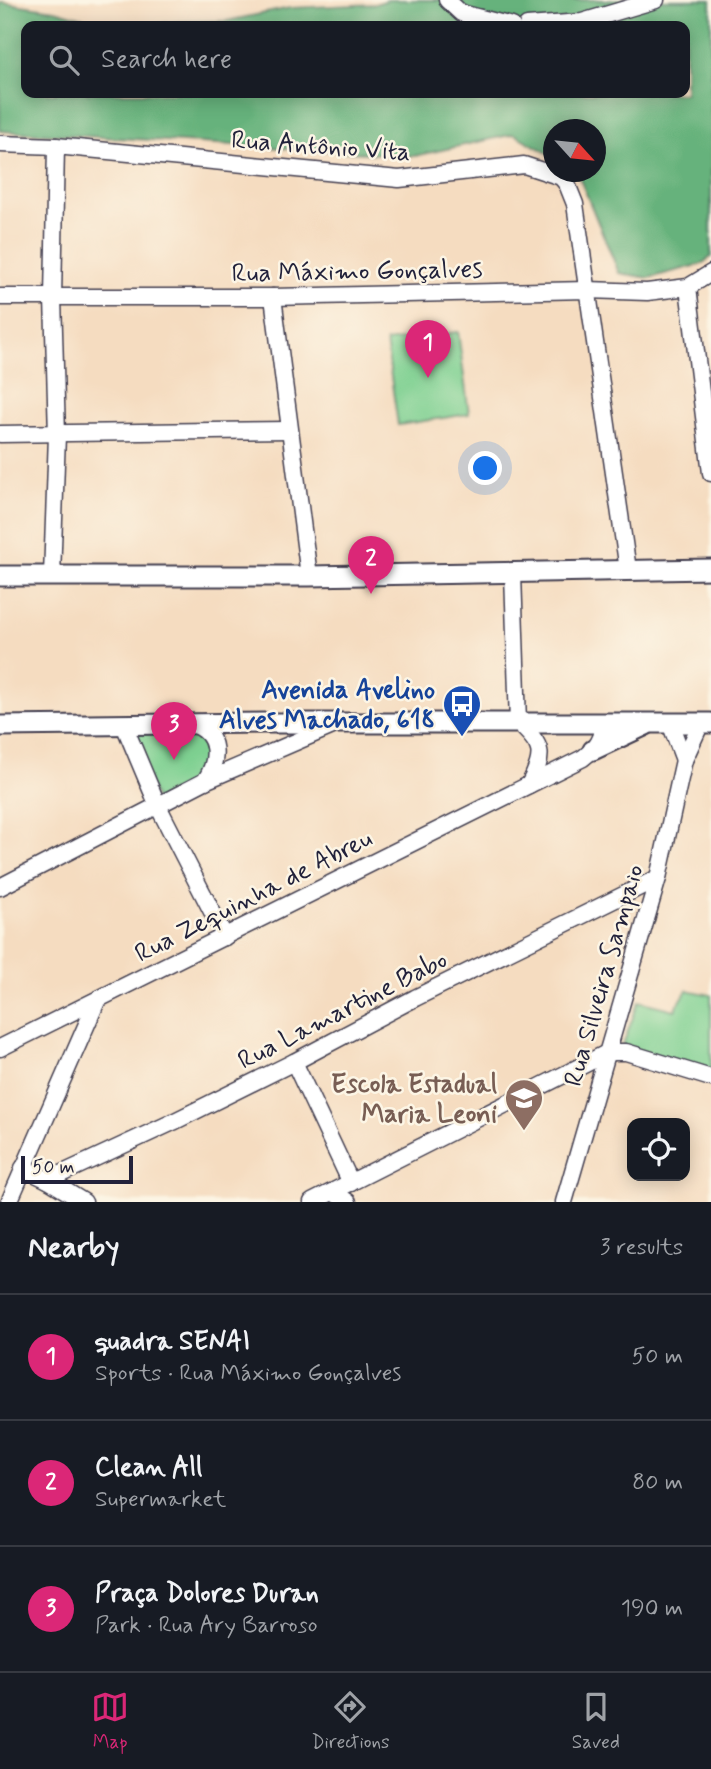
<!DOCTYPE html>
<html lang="en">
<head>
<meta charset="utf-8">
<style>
	:root { --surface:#171b24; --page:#242831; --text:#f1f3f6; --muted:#9ea1a6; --line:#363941; --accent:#db2777 }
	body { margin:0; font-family:Mynerve,sans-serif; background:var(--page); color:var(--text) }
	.controls { position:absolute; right:21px; bottom:21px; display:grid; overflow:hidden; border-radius:14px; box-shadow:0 4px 18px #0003 }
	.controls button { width:63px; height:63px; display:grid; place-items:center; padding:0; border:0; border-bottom:2px solid var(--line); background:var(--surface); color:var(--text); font:35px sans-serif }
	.compass { position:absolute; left:543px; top:119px; width:63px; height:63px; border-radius:50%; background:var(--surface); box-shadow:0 4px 18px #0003; rotate:117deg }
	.scale { position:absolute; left:21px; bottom:18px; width:112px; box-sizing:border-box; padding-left:7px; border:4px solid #22223b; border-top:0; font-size:19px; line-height:24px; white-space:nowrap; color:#22223b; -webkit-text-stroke:5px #fcf5e5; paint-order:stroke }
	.you { position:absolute; left:486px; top:469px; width:24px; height:24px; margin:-18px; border:5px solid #fff; border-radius:50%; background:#1a73e8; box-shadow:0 0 0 10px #1a73e833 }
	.badge { display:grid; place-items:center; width:46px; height:46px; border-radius:50%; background:var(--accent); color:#fff; font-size:23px; font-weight:700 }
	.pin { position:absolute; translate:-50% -58px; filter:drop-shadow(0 2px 4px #0008) }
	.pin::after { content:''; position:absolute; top:37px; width:24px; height:21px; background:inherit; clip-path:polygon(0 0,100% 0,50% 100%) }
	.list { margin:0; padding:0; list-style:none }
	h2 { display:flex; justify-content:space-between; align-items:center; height:91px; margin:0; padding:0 28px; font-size:30px }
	h2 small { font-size:23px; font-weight:400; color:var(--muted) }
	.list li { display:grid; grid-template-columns:46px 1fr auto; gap:21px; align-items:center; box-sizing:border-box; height:126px; padding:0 28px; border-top:2px solid var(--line) }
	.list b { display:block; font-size:26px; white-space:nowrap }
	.list p { margin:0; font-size:23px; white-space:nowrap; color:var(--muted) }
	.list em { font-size:23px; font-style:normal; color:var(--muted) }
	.icon { flex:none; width:38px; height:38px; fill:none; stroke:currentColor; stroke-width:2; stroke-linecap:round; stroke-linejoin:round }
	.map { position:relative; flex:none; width:711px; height:1202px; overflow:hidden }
	.search { position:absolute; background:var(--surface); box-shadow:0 4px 18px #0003; left:21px; right:21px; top:21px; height:77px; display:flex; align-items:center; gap:18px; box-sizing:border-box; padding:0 24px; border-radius:14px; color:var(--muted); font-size:26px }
	.sheet { height:469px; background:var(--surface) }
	nav { display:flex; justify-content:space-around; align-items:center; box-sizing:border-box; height:98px; border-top:2px solid var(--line); background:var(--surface); font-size:19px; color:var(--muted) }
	nav a { display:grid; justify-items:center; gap:4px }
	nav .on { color:var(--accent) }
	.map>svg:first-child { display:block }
	.green { fill:#7ed091; stroke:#507966; stroke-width:2 }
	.forest { fill:#66b27b; stroke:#446a5b; stroke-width:2 }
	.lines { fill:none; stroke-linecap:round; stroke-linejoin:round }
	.minor-casing { stroke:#423e4f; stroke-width:19 }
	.tertiary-casing { stroke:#423e4f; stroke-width:23 }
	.minor { stroke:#fff; stroke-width:16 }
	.tertiary { stroke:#fff; stroke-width:19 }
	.labels { text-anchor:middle; stroke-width:5; stroke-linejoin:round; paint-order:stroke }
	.street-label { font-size:26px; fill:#22223b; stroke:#fcf5e5 }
	.transit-label { font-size:26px; font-weight:bold; fill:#164399; stroke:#fcf5e5; text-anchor:end }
	.education-label { font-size:26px; font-weight:bold; fill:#785e54; stroke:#fcf5e5; text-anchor:end }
</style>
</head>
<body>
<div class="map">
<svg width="711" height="1202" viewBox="0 0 711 1202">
	<rect width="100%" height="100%" fill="#fcf5e5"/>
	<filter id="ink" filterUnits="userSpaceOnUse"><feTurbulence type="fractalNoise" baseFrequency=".0143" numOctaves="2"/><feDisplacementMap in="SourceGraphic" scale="14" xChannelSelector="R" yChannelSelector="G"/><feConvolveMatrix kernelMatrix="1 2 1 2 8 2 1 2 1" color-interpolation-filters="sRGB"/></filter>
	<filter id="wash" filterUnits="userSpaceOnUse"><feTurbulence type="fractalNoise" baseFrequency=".00686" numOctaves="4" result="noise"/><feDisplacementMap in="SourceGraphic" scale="28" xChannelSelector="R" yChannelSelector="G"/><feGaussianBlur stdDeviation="1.57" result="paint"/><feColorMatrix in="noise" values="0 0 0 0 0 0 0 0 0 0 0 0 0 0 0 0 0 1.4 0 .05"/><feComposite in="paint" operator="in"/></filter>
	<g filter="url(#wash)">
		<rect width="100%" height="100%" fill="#f5dcc0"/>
		<g class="green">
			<path d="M 458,332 L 469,414 L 398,425 L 386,342 Z"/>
			<path d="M 181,729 L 200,734 L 211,751 L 203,780 L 157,803 L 128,732 Z"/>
			<path d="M 687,990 L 711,995 L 711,1070 L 622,1047 L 639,1001 L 675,1010 Z"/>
		</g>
		<path class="forest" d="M 388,0 L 711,0 L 711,257 L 702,264 L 649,278 L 619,273 L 577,172 L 596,172 L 596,130 L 554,130 L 553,156 L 514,134 L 415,156 L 0,131 L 0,2 L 55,10 L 111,26 L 26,26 L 26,93 L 685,93 L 685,26 L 146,26 L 177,22 L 227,21 L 290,8 L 375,4 Z"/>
	</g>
	<g filter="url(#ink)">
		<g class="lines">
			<defs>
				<g id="minor">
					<path d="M 447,0 L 461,13 L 512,26"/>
					<path d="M 527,26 L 582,22 L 656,0"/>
					<path d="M 0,144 L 56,146 L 399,179 L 524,165 L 561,177 L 567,184 L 575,204 L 628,570"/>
					<path d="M 688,287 L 711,473"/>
					<path d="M 0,297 L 273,297 L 587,290 L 647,292 L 688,287 L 711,273"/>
					<path d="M 273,297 L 309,576"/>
					<path d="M 0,434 L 289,430"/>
					<path d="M 513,574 L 518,723 C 544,746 545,754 529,785"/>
					<path d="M 52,576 L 57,435 L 53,298 L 56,146"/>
					<path d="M 670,723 L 684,760"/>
					<path d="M 193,724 C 220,734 219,760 205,781"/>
					<path d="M 124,725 L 158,806 L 225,937"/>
					<path d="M 0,887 L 205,781 L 335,725"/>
					<path d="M 0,1048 L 583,758 C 596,748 602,739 603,723"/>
					<path d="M 294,1062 L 351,1183"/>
					<path d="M 23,1168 L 48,1180 L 84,1202"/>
					<path d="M 48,1180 L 173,1122 L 294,1062 L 415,998 L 658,878"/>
					<path d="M 333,1192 L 348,1202"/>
					<path d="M 9,1202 L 97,1001"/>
					<path d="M 312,1202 L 605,1054 L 614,1052 L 626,1052 L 711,1078"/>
					<path d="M 564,1202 L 658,878 L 684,760 L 701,723"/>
				</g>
				<g id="tertiary">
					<path d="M 0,576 L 309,576 L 711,569"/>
					<path d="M 0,726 L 263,723 L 711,723"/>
					<path d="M 593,750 L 646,725"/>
				</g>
			</defs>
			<use href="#minor" class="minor-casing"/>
			<use href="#tertiary" class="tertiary-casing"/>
			<use href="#minor" class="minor"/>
			<use href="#tertiary" class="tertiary"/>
		</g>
	</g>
	<defs>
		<symbol id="bus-pin" viewBox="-11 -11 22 30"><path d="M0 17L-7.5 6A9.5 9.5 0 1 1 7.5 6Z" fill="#1a4fb4" stroke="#fcf5e5"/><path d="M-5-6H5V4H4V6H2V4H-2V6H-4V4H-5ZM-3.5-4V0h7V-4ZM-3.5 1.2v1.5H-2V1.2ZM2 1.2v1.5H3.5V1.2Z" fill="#fff"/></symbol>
		<symbol id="school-pin" viewBox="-11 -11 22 30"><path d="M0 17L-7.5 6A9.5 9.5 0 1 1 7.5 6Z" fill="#8d6e63" stroke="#fcf5e5"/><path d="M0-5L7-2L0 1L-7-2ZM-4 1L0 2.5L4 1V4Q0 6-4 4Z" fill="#fff"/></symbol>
	</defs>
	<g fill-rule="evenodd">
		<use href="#bus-pin" x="440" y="682" width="44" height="60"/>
		<use href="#school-pin" x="502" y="1076" width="44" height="60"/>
	</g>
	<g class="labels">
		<g class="street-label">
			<text transform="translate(321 145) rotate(4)" y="9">Rua Antônio Vita</text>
			<text transform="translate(357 270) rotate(-1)" y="9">Rua Máximo Gonçalves</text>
			<text transform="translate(253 895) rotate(-27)" y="9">Rua Zequinha de Abreu</text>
			<text transform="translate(603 975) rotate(-74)" y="9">Rua Silveira Sampaio</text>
			<text transform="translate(342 1009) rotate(-27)" y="9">Rua Lamartine Babo</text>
		</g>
		<g class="transit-label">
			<text x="435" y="698">Avenida Avelino<tspan x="435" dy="30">Alves Machado, 618</tspan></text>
		</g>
		<g class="education-label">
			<text x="497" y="1092">Escola Estadual<tspan x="497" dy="30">Maria Leoni</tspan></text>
		</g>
	</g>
</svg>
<div class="controls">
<button><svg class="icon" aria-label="locate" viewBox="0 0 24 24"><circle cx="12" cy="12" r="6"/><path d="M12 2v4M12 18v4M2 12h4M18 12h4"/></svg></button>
</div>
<svg class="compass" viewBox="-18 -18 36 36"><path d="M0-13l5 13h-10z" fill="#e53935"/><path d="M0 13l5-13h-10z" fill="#9ea1a6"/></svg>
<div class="scale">50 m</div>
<div class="you"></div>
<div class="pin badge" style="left:428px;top:378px">1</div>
<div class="pin badge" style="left:371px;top:594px">2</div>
<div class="pin badge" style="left:174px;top:760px">3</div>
<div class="search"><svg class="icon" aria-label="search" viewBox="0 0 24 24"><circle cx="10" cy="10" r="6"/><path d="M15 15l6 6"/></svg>Search here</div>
</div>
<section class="sheet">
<h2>Nearby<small>3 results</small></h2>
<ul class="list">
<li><span class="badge">1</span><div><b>quadra SENAI</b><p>Sports · Rua Máximo Gonçalves</p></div><em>50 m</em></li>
<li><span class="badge">2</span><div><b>Clean All</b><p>Supermarket</p></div><em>80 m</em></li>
<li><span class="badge">3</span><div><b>Praça Dolores Duran</b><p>Park · Rua Ary Barroso</p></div><em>190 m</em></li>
</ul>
</section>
<nav>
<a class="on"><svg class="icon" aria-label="map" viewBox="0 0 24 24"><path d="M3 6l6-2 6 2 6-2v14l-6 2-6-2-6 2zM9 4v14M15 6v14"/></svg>Map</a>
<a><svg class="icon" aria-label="directions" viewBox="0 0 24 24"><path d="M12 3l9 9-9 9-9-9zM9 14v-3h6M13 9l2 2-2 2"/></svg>Directions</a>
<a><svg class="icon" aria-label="saved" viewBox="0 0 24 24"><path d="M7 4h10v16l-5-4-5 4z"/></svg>Saved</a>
</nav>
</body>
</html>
